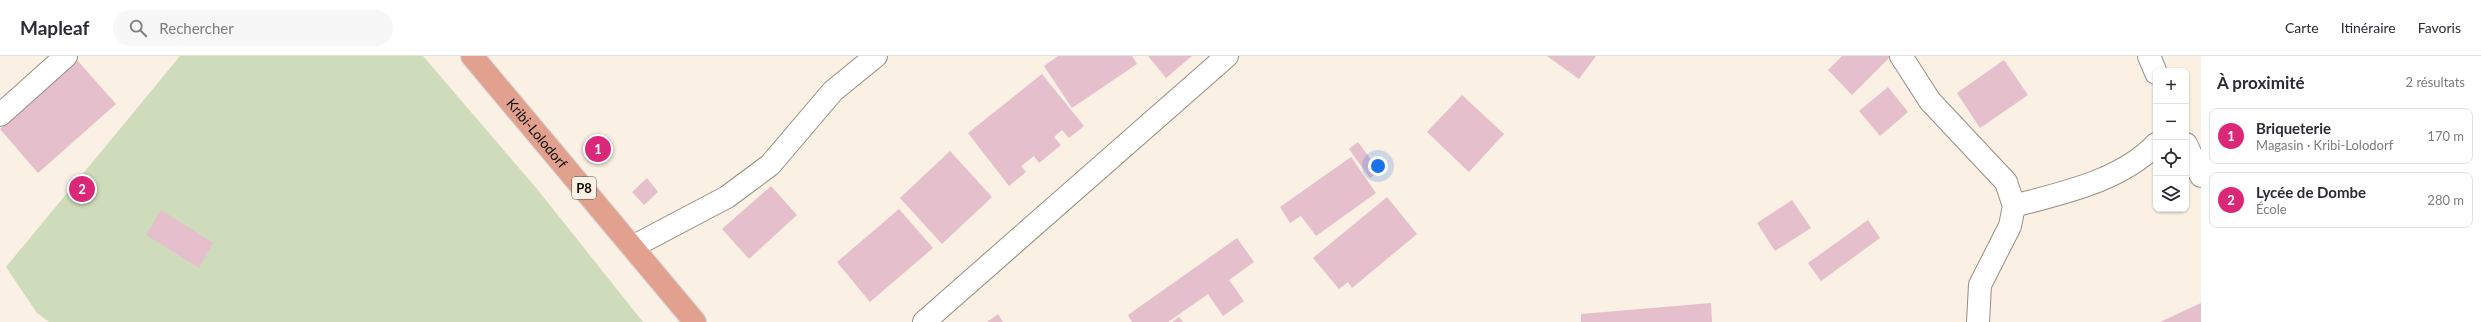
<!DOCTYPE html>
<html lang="fr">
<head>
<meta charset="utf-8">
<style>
	:root { --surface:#fff; --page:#f7f7f7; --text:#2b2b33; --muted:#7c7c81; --line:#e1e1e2; --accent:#db2777 }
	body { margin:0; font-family:Lato,sans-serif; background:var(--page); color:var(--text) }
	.controls { position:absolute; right:12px; top:12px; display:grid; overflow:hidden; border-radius:8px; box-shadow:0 1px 3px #0004 }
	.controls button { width:36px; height:36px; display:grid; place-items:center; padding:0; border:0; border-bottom:1px solid var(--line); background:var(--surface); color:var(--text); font:20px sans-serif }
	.you { position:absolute; left:1378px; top:110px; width:14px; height:14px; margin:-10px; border:3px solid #fff; border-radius:50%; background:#1a73e8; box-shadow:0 0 0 6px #1a73e833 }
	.badge { display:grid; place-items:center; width:26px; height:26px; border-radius:50%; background:var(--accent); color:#fff; font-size:13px; font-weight:700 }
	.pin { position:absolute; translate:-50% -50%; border:2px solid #fff; box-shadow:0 1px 4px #0006 }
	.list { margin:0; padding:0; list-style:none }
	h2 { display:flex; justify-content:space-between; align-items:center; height:52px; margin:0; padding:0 16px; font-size:17px }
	h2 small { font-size:13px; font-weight:400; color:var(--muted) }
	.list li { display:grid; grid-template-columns:26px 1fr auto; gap:12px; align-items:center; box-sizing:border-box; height:56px; margin:0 8px 8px; padding:0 8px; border:1px solid var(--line); border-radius:8px }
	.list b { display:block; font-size:15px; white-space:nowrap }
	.list p { margin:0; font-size:13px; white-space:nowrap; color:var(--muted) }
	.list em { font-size:13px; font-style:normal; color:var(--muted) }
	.icon { flex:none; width:22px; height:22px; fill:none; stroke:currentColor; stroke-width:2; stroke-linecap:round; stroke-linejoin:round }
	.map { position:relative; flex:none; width:2201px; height:266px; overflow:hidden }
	header { display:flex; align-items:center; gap:24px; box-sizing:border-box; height:56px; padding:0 20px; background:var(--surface); border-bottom:1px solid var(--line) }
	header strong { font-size:19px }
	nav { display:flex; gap:22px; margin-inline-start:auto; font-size:14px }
	.search { width:280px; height:36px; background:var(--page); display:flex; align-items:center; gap:10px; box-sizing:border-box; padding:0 14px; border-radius:22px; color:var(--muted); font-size:15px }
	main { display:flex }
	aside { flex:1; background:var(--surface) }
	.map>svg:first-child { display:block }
	.green { fill:#cfdcbb }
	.building { fill:#e6bfcc }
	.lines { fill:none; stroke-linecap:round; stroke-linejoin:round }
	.minor-casing { stroke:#968e82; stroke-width:24 }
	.primary-casing { stroke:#d4d3d2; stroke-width:24 }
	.minor { stroke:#fff; stroke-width:22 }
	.primary { stroke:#e2a18f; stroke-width:22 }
	.labels { text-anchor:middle; stroke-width:3; stroke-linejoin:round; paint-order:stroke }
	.shield { fill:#faf0e4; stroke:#555049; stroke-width:1 }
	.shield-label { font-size:13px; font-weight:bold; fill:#0e0b07 }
	.street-label { font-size:14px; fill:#0e0b07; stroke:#faf0e4 }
</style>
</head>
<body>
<header>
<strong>Mapleaf</strong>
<div class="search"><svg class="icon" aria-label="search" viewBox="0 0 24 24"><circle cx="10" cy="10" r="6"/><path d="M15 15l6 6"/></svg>Rechercher</div>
<nav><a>Carte</a><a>Itinéraire</a><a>Favoris</a></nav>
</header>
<main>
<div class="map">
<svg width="2201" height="266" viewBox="0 0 2201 266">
	<rect width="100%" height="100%" fill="#faf0e4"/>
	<path class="green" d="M 180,0 L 423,0 L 537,133 L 643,266 L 49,266 L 37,257 L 6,211 Z"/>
	<g class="building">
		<path d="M 1058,0 L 1132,0 L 1137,8 L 1072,52 L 1044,10 Z"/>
		<path d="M 1148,0 L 1192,0 L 1166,22 Z"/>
		<path d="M 1547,0 L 1596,0 L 1579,23 Z"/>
		<path d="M 1842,0 L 1891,0 L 1852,39 L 1828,14 Z"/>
		<path d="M 77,4 L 116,48 L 38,117 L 0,73 Z"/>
		<path d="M 2004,4 L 2028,39 L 1980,72 L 1957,37 Z"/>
		<path d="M 1042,18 L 1084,70 L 1069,82 L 1062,74 L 1054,81 L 1061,89 L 1039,107 L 1034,100 L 1021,110 L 1026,116 L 1009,130 L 968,77 Z"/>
		<path d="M 1888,31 L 1908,56 L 1880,80 L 1859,55 Z"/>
		<path d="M 1462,39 L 1504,78 L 1469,116 L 1427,76 Z"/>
		<path d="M 1358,86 L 1372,105 L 1377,101 L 1384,112 L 1370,122 L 1349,93 Z"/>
		<path d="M 950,95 L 992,141 L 942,188 L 900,142 Z"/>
		<path d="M 1351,101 L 1376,137 L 1316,180 L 1301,160 L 1290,167 L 1280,151 Z"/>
		<path d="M 647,122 L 658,136 L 644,149 L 632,136 Z"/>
		<path d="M 771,130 L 797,159 L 749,203 L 722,173 Z"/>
		<path d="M 1387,141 L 1417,178 L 1352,232 L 1348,226 L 1339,233 L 1313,202 Z"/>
		<path d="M 1792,144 L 1811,172 L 1775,195 L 1757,167 Z"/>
		<path d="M 899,153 L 933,192 L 870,246 L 837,206 Z"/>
		<path d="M 161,154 L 213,187 L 199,212 L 146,179 Z"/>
		<path d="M 1868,164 L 1880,182 L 1821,225 L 1808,207 Z"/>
		<path d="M 1237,182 L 1254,206 L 1229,224 L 1244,245 L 1223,260 L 1208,238 L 1168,266 L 1132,266 L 1128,259 Z"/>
		<path d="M 1711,247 L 1712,266 L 1581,266 L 1581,258 Z"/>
		<path d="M 2201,247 L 2201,266 L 2160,266 Z"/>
		<path d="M 998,258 L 1003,266 L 987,266 Z"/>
		<path d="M 1179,261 L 1183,266 L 1172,266 Z"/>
	</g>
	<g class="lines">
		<defs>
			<g id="minor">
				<path d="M 1901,0 L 1930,45 L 2006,126 L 2014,150 L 2010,170 L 1980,229 L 1978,266"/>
				<path d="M 2149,0 L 2156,17"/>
				<path d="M 0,59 L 66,0"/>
				<path d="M 2186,88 L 2201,120"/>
				<path d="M 2014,150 C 2062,137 2121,125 2156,88"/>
				<path d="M 634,190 L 727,141 L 770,109 L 833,35 L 876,0"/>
				<path d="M 924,266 L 1227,0"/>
			</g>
			<g id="primary">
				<path id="s1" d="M 472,0 L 695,266"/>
			</g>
		</defs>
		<use href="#minor" class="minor-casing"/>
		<use href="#primary" class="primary-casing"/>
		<use href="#minor" class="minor"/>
		<use href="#primary" class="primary"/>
	</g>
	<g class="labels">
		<rect class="shield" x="572" y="121" width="24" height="22" rx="3"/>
		<g class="shield-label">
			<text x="584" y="137">P8</text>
		</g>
		<g class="street-label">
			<text dy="5" stroke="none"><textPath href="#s1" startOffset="101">Kribi-Lolodorf</textPath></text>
		</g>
	</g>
</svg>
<div class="controls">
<button>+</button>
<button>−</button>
<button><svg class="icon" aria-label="locate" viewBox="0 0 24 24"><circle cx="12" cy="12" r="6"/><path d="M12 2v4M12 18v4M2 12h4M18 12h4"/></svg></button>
<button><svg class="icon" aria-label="layers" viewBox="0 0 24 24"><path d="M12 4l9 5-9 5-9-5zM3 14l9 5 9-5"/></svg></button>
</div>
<div class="you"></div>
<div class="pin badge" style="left:598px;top:93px">1</div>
<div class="pin badge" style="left:82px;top:133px">2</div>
</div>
<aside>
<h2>À proximité<small>2 résultats</small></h2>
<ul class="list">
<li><span class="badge">1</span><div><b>Briqueterie</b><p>Magasin · Kribi-Lolodorf</p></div><em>170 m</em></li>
<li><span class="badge">2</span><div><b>Lycée de Dombe</b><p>École</p></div><em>280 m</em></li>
</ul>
</aside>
</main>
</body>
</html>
